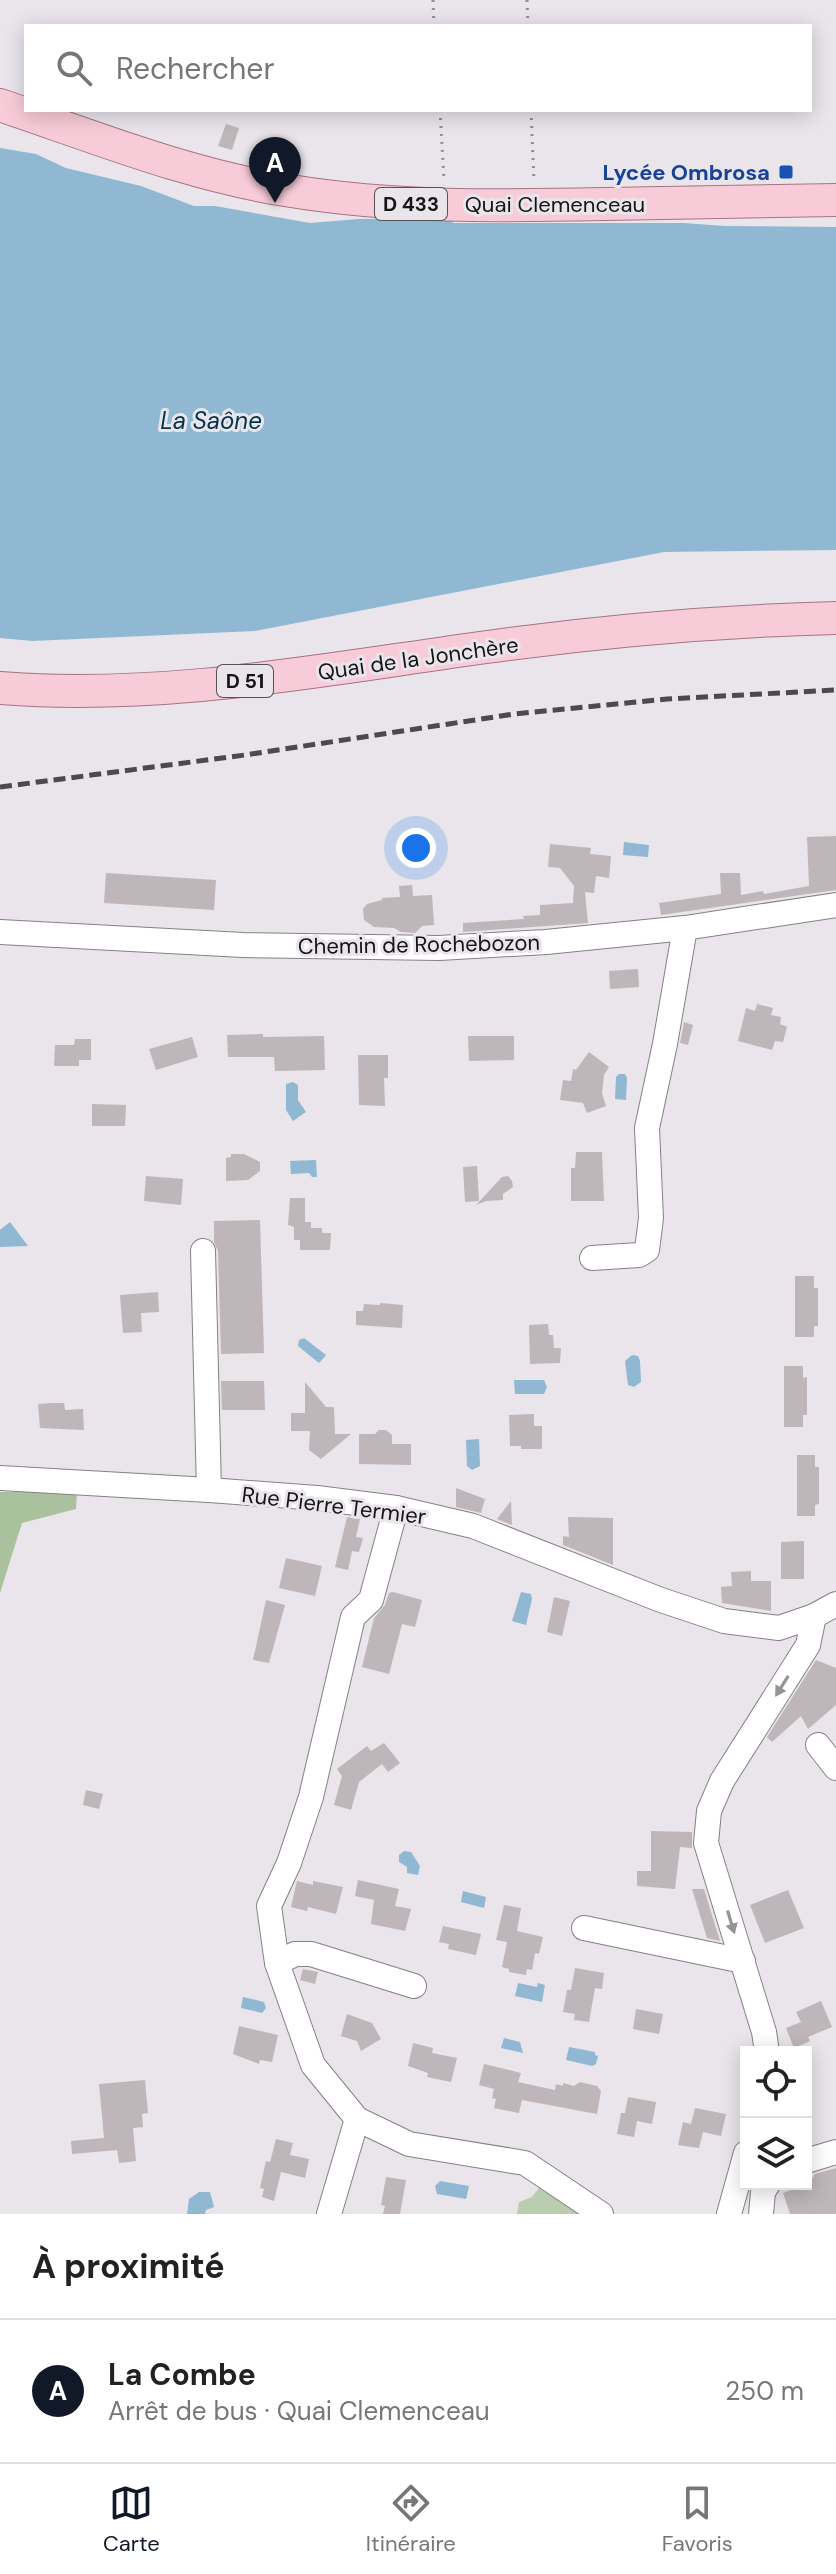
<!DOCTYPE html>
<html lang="fr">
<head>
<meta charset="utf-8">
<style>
	:root { --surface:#fff; --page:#f6f6f6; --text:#222; --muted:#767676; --line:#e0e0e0; --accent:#111827 }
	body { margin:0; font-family:"DM Sans",sans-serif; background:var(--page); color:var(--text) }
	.controls { position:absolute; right:24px; bottom:24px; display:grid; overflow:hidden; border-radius:0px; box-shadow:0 4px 20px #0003 }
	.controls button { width:72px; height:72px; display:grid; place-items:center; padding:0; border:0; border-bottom:2px solid var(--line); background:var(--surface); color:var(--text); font:40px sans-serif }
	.you { position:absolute; left:416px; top:848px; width:28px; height:28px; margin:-20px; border:6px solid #fff; border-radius:50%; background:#1a73e8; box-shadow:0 0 0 12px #1a73e833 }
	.badge { display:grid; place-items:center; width:52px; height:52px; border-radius:50%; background:var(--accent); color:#fff; font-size:26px; font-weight:700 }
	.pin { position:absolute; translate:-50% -66px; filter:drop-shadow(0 2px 4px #0008) }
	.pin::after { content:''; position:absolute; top:42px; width:28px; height:24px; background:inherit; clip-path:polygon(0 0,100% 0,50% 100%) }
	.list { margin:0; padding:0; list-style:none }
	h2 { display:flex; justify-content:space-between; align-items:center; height:104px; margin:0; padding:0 32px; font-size:34px }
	h2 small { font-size:26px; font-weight:400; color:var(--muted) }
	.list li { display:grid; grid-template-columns:52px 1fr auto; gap:24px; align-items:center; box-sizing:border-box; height:144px; padding:0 32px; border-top:2px solid var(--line) }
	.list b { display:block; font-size:30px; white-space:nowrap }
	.list p { margin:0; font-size:26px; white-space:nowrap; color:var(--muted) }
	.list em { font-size:26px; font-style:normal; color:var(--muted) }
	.icon { flex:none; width:44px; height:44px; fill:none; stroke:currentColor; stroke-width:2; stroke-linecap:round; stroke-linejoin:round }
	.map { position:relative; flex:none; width:836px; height:2214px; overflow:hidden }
	.search { position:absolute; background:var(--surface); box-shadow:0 4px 20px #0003; left:24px; right:24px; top:24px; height:88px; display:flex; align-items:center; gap:20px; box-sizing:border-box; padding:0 28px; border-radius:0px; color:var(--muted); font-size:30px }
	.sheet { height:248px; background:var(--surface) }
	nav { display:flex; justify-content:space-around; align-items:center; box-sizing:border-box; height:112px; border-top:2px solid var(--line); background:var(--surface); font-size:22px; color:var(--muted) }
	nav a { display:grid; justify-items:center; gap:4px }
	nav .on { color:var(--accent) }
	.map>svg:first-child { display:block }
	.green { fill:#b9ceae }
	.forest { fill:#a9c29d }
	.water { fill:#91b8d3 }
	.building { fill:#beb6b9 }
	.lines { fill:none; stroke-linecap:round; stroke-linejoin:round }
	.minor-casing { stroke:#848186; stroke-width:26 }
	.major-casing { stroke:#a57483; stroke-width:34 }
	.path { stroke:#918e93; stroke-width:3; stroke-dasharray:2 6; stroke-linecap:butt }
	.minor { stroke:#fff; stroke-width:24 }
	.major { stroke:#f8cbd8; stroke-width:32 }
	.rail { stroke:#4c4a4d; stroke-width:5; stroke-dasharray:12 6; stroke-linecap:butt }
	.oneway { fill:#969596 }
	.transit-dot { fill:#1a4fb4; stroke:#e9e5eb; stroke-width:3 }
	.labels { text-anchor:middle; stroke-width:6; stroke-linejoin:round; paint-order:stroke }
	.shield { fill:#e9e5eb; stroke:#555356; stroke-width:2 }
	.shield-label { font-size:20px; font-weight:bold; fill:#151416 }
	.transit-label { font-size:22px; font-weight:bold; fill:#164399; stroke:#e9e5eb; text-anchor:end }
	.street-label { font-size:22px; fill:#151416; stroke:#e9e5eb }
	.water-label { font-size:24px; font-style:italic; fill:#00344f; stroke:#e9e5eb }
</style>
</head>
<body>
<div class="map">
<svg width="836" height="2214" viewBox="0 0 836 2214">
	<rect width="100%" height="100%" fill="#e9e5eb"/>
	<path class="green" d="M 539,2188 L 580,2214 L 517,2214 L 519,2202 L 532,2197 Z"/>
	<path class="forest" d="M 0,1492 L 77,1492 L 76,1509 L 22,1523 L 0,1593 Z"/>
	<g class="water">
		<path d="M 0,148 L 36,154 L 66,168 L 141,186 L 194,206 L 215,206 L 310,223 L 359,219 L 452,218 L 453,223 L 684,223 L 725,226 L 836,227 L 836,550 L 664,552 L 255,631 L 32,641 L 0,638 Z"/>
		<path d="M 624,842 L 649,845 L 648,857 L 623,855 Z"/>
		<path d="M 619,1074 L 625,1074 L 627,1078 L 626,1100 L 615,1099 L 616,1077 Z"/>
		<path d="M 293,1082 L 298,1085 L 298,1100 L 306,1112 L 293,1121 L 286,1110 L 286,1084 Z"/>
		<path d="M 316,1160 L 317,1177 L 312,1177 L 309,1173 L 291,1174 L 290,1161 Z"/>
		<path d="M 10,1222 L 28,1246 L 0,1247 L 0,1230 Z"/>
		<path d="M 304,1338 L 326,1355 L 319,1363 L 298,1346 L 299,1340 Z"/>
		<path d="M 632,1355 L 638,1356 L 640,1361 L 641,1382 L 634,1387 L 628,1385 L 625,1361 Z"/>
		<path d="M 514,1380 L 544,1380 L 547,1387 L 544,1394 L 515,1394 Z"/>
		<path d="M 479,1439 L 480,1466 L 472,1470 L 467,1466 L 466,1440 Z"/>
		<path d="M 521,1592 L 531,1594 L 532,1599 L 526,1625 L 512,1621 Z"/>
		<path d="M 404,1851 L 411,1852 L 420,1866 L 418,1875 L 407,1873 L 407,1867 L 399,1862 L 399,1855 Z"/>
		<path d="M 463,1891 L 486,1897 L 484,1908 L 461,1902 Z"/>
		<path d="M 518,1983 L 537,1987 L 538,1983 L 545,1985 L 542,2002 L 515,1996 Z"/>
		<path d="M 243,1997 L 264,2002 L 266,2008 L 262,2013 L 241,2008 Z"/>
		<path d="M 504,2038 L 520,2042 L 523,2053 L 501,2048 Z"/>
		<path d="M 569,2047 L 595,2052 L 595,2055 L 598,2056 L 596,2064 L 592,2066 L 566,2060 Z"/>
		<path d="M 440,2181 L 469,2186 L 466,2199 L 437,2194 L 435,2186 Z"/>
		<path d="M 199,2192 L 210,2192 L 214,2207 L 206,2210 L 205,2214 L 187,2214 L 189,2199 Z"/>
	</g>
	<g class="building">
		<path d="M 226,124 L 239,128 L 232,150 L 218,146 Z"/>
		<path d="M 836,836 L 836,890 L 661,915 L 659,903 L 721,894 L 720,873 L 740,873 L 741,895 L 763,891 L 764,894 L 809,886 L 807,837 Z"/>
		<path d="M 550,844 L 591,848 L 590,854 L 611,856 L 609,878 L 596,876 L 594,893 L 585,892 L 588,923 L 463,932 L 463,923 L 524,919 L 523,916 L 540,915 L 540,905 L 573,903 L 574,886 L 560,868 L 548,867 Z"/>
		<path d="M 106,873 L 216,880 L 214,910 L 104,903 Z"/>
		<path d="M 412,885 L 413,896 L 432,895 L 434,925 L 422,926 L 415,933 L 401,932 L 394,928 L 374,927 L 364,920 L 363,909 L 367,904 L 382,900 L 382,898 L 400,897 L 399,886 Z"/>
		<path d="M 638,969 L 639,987 L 610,989 L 609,971 Z"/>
		<path d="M 757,1004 L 773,1008 L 771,1015 L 781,1017 L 780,1024 L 787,1027 L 783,1042 L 775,1041 L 772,1050 L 738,1041 L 746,1008 L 755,1011 Z"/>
		<path d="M 684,1022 L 693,1025 L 688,1045 L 680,1043 Z"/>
		<path d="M 263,1034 L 263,1037 L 324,1036 L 325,1070 L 275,1071 L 274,1057 L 228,1057 L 227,1035 Z"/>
		<path d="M 468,1036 L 514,1036 L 514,1060 L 469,1061 Z"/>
		<path d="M 192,1037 L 198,1057 L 156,1070 L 149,1049 Z"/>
		<path d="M 75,1039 L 91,1039 L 91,1060 L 79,1060 L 79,1066 L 54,1066 L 55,1045 L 74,1045 Z"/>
		<path d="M 589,1052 L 609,1067 L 604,1075 L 602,1093 L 606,1106 L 587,1113 L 583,1103 L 560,1100 L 563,1080 L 571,1081 L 573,1069 L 576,1070 Z"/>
		<path d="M 358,1055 L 388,1055 L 388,1078 L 384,1078 L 385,1106 L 359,1105 Z"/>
		<path d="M 92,1104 L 126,1105 L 125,1126 L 92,1126 Z"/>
		<path d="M 576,1152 L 602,1152 L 604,1201 L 571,1201 L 571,1168 L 575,1168 Z"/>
		<path d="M 231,1154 L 244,1154 L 260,1162 L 260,1171 L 248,1180 L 226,1181 L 226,1158 L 231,1157 Z"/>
		<path d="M 477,1166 L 479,1201 L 465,1202 L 463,1167 Z"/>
		<path d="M 146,1176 L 183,1179 L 181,1205 L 144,1201 Z"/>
		<path d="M 508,1176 L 512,1181 L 513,1187 L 503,1194 L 503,1200 L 486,1201 L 476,1205 L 502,1177 Z"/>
		<path d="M 290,1198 L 305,1198 L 305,1222 L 311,1222 L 311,1228 L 322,1228 L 322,1233 L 331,1233 L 330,1250 L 300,1250 L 300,1240 L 294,1240 L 294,1227 L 288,1225 Z"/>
		<path d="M 260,1220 L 264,1353 L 221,1354 L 218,1251 L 214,1242 L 214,1221 Z"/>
		<path d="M 795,1276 L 814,1276 L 814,1288 L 818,1288 L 818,1326 L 814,1326 L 814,1337 L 795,1337 Z"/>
		<path d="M 158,1292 L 159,1312 L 141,1313 L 142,1332 L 123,1333 L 120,1295 Z"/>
		<path d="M 380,1303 L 403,1305 L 402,1328 L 356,1325 L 356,1311 L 363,1311 L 364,1304 L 380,1305 Z"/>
		<path d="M 548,1324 L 549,1335 L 553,1335 L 554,1348 L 561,1348 L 560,1363 L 530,1364 L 529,1325 Z"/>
		<path d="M 784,1366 L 803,1366 L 803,1378 L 807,1377 L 807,1415 L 803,1415 L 803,1427 L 784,1427 Z"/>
		<path d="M 221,1381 L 264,1381 L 265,1410 L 222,1410 Z"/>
		<path d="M 305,1382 L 326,1407 L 334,1407 L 335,1434 L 351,1434 L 321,1459 L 309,1450 L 310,1431 L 291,1431 L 291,1413 L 305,1413 Z"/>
		<path d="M 52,1403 L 64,1403 L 65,1410 L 83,1409 L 84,1430 L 40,1428 L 38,1404 Z"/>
		<path d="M 534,1414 L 534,1426 L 542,1426 L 542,1449 L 521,1449 L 521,1446 L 510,1446 L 509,1415 Z"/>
		<path d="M 379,1430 L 386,1430 L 392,1435 L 392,1444 L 411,1444 L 411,1465 L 359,1464 L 359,1434 L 375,1434 Z"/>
		<path d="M 797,1455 L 815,1455 L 815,1467 L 819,1467 L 819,1504 L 815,1505 L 815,1516 L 797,1516 Z"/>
		<path d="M 456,1488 L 485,1499 L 481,1513 L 456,1507 Z"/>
		<path d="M 511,1501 L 512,1525 L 497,1519 Z"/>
		<path d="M 347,1517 L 360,1519 L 356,1537 L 363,1538 L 359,1552 L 352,1551 L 348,1570 L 335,1567 Z"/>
		<path d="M 568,1517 L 613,1518 L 613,1565 L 563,1545 L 563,1536 L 569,1537 Z"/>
		<path d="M 804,1541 L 804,1579 L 781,1579 L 781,1542 Z"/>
		<path d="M 286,1558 L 322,1566 L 315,1596 L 279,1588 Z"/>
		<path d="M 751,1571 L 751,1581 L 771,1581 L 771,1611 L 722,1603 L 721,1587 L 732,1586 L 731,1572 Z"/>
		<path d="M 393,1592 L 422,1600 L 415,1627 L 402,1624 L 389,1674 L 362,1667 L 374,1618 L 385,1605 L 389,1593 Z"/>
		<path d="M 554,1597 L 570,1601 L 562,1636 L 547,1632 Z"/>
		<path d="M 266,1600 L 285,1605 L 269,1663 L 253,1660 Z"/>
		<path d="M 816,1660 L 836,1668 L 836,1705 L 808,1729 L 801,1716 L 772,1742 L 767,1737 Z"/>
		<path d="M 384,1743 L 400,1763 L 388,1772 L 382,1764 L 359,1782 L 351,1810 L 334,1805 L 342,1776 L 337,1769 L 367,1746 L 371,1751 Z"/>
		<path d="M 86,1790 L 103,1794 L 99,1809 L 83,1805 Z"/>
		<path d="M 651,1831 L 692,1832 L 692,1848 L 680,1847 L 675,1889 L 637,1886 L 637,1871 L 651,1871 Z"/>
		<path d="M 358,1880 L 399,1889 L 395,1906 L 411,1909 L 405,1931 L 371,1924 L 374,1900 L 355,1896 Z"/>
		<path d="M 297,1881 L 313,1885 L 313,1881 L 343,1887 L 336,1914 L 308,1907 L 307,1911 L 291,1907 Z"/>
		<path d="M 692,1889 L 704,1889 L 720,1941 L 707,1938 Z"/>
		<path d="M 788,1890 L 804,1928 L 765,1943 L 750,1905 Z"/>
		<path d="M 504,1905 L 521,1908 L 517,1931 L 543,1937 L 539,1954 L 535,1953 L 532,1970 L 527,1969 L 526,1975 L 509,1972 L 509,1969 L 502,1967 L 507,1942 L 496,1940 Z"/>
		<path d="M 443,1926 L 481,1934 L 476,1955 L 448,1949 L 449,1944 L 439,1942 Z"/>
		<path d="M 575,1968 L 604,1973 L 602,1989 L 595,1988 L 589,2022 L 574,2020 L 575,2014 L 563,2012 L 567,1990 L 571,1990 Z"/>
		<path d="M 303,1969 L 318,1972 L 315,1984 L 300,1980 Z"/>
		<path d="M 821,2001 L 832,2027 L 808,2037 L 810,2041 L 794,2048 L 786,2028 L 801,2022 L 796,2012 Z"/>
		<path d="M 636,2009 L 663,2014 L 659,2034 L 633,2029 Z"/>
		<path d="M 347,2014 L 372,2023 L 381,2039 L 361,2051 L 357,2041 L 341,2036 Z"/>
		<path d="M 239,2026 L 278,2035 L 272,2062 L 260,2060 L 259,2064 L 233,2054 Z"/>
		<path d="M 413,2043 L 433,2048 L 432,2053 L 457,2058 L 451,2082 L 427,2077 L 428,2073 L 408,2066 Z"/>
		<path d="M 484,2064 L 521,2073 L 518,2082 L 555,2090 L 556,2084 L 563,2086 L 563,2083 L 574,2086 L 580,2082 L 597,2086 L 601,2091 L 597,2114 L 522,2100 L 519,2113 L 494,2108 L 496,2099 L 492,2098 L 494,2089 L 479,2085 Z"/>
		<path d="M 145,2080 L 148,2113 L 142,2114 L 143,2127 L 133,2128 L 136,2161 L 119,2163 L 117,2150 L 72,2154 L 71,2141 L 104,2138 L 99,2084 Z"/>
		<path d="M 628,2097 L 656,2102 L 652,2124 L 637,2121 L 634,2137 L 617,2134 L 621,2113 L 625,2113 Z"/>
		<path d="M 695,2108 L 726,2114 L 721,2136 L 703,2132 L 699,2148 L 678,2145 L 683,2122 L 691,2124 Z"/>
		<path d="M 276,2139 L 293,2143 L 290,2155 L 309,2159 L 305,2178 L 281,2172 L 274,2201 L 262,2197 L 264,2189 L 260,2188 L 266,2161 L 270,2162 Z"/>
		<path d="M 836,2168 L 836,2214 L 790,2214 L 783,2193 L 809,2184 L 815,2174 Z"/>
		<path d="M 386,2177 L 406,2180 L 400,2214 L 383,2214 L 385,2206 L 381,2205 Z"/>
	</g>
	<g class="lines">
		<defs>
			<g id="minor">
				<path d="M 0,932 L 243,945 L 439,948 L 546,942 L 685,928 L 836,905"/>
				<path d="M 203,1251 L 209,1490"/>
				<path d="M 592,1258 L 639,1255 L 647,1250 L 651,1218 L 647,1128 L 665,1044 L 685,928"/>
				<path d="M 0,1478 L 209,1490 L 317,1498 L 396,1508 L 473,1526 L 661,1600 L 724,1621 L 779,1628 L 814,1616 L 836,1604"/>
				<path d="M 818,1745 L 836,1768"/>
				<path d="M 584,1928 L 743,1961"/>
				<path d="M 277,1963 L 269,1906 L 289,1863 L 311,1797 L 353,1617 L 371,1600 L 396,1508"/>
				<path d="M 414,1986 L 311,1954 L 295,1954 L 277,1963 L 313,2065 L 357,2119 L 409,2144 L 525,2163 L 601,2214"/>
				<path d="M 767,2052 L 764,2032 L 706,1843 L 709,1811 L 722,1781 L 808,1645 L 814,1616"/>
				<path d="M 806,2161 L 836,2152"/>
				<path d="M 329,2214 L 357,2119"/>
				<path d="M 729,2214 L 746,2153"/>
				<path d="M 761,2214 L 763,2192 L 768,2184"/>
			</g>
			<g id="major">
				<path d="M 0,105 C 95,137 191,176 291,191 C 395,208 500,206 605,204 C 682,203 759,202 836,200"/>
				<path d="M 0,688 C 164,701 326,669 487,647 C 603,631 719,621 836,618"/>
			</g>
		</defs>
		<use href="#minor" class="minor-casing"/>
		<use href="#major" class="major-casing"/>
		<g class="path">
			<path d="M 433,0 L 434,26"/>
			<path d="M 527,0 L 528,26"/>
			<path d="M 440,110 L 444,180"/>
			<path d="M 531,110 L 534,181"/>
		</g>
		<use href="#minor" class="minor"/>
		<use href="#major" class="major"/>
		<path class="rail" d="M 0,787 L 245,755 L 514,714 L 667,699 L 836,690"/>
	</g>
	<defs><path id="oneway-solid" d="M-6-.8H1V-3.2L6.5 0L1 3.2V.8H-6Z" transform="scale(2)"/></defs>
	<g class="oneway">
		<use href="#oneway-solid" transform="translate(782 1686) rotate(122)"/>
		<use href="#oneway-solid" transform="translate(731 1922) rotate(73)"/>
	</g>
	<rect class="transit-dot" x="778" y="164" width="16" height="16" rx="4"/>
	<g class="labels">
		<g class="shield">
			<rect x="375" y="188" width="72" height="32" rx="6"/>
			<rect x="217" y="665" width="56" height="32" rx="6"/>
		</g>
		<g class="shield-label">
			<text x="411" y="211">D 433</text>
			<text x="245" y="688">D 51</text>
		</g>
		<g class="transit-label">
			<text x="770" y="180">Lycée Ombrosa</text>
		</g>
		<g class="street-label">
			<text x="555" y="212">Quai Clemenceau</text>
			<text transform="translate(418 658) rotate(-8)" y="8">Quai de la Jonchère</text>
			<text transform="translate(419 944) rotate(-1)" y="8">Chemin de Rochebozon</text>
			<text transform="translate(334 1505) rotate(7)" y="8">Rue Pierre Termier</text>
		</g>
		<g class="water-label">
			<text x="211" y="429">La Saône</text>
		</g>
	</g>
</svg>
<div class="controls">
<button><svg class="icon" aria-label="locate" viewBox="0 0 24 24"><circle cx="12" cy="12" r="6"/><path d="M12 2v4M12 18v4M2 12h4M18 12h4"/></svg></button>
<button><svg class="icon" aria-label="layers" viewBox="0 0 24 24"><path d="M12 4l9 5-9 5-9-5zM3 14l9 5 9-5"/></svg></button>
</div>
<div class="you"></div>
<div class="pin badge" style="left:275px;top:203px">A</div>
<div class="search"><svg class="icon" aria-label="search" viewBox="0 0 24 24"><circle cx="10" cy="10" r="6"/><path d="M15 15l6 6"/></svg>Rechercher</div>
</div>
<section class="sheet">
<h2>À proximité<small></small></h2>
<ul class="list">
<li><span class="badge">A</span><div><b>La Combe</b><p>Arrêt de bus · Quai Clemenceau</p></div><em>250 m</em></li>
</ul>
</section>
<nav>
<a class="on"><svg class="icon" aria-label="map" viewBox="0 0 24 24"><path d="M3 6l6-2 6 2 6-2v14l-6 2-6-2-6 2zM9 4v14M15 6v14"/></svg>Carte</a>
<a><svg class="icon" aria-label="directions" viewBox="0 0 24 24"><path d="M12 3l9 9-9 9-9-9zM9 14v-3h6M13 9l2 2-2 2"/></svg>Itinéraire</a>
<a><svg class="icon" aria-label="saved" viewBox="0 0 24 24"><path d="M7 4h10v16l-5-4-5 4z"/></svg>Favoris</a>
</nav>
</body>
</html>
